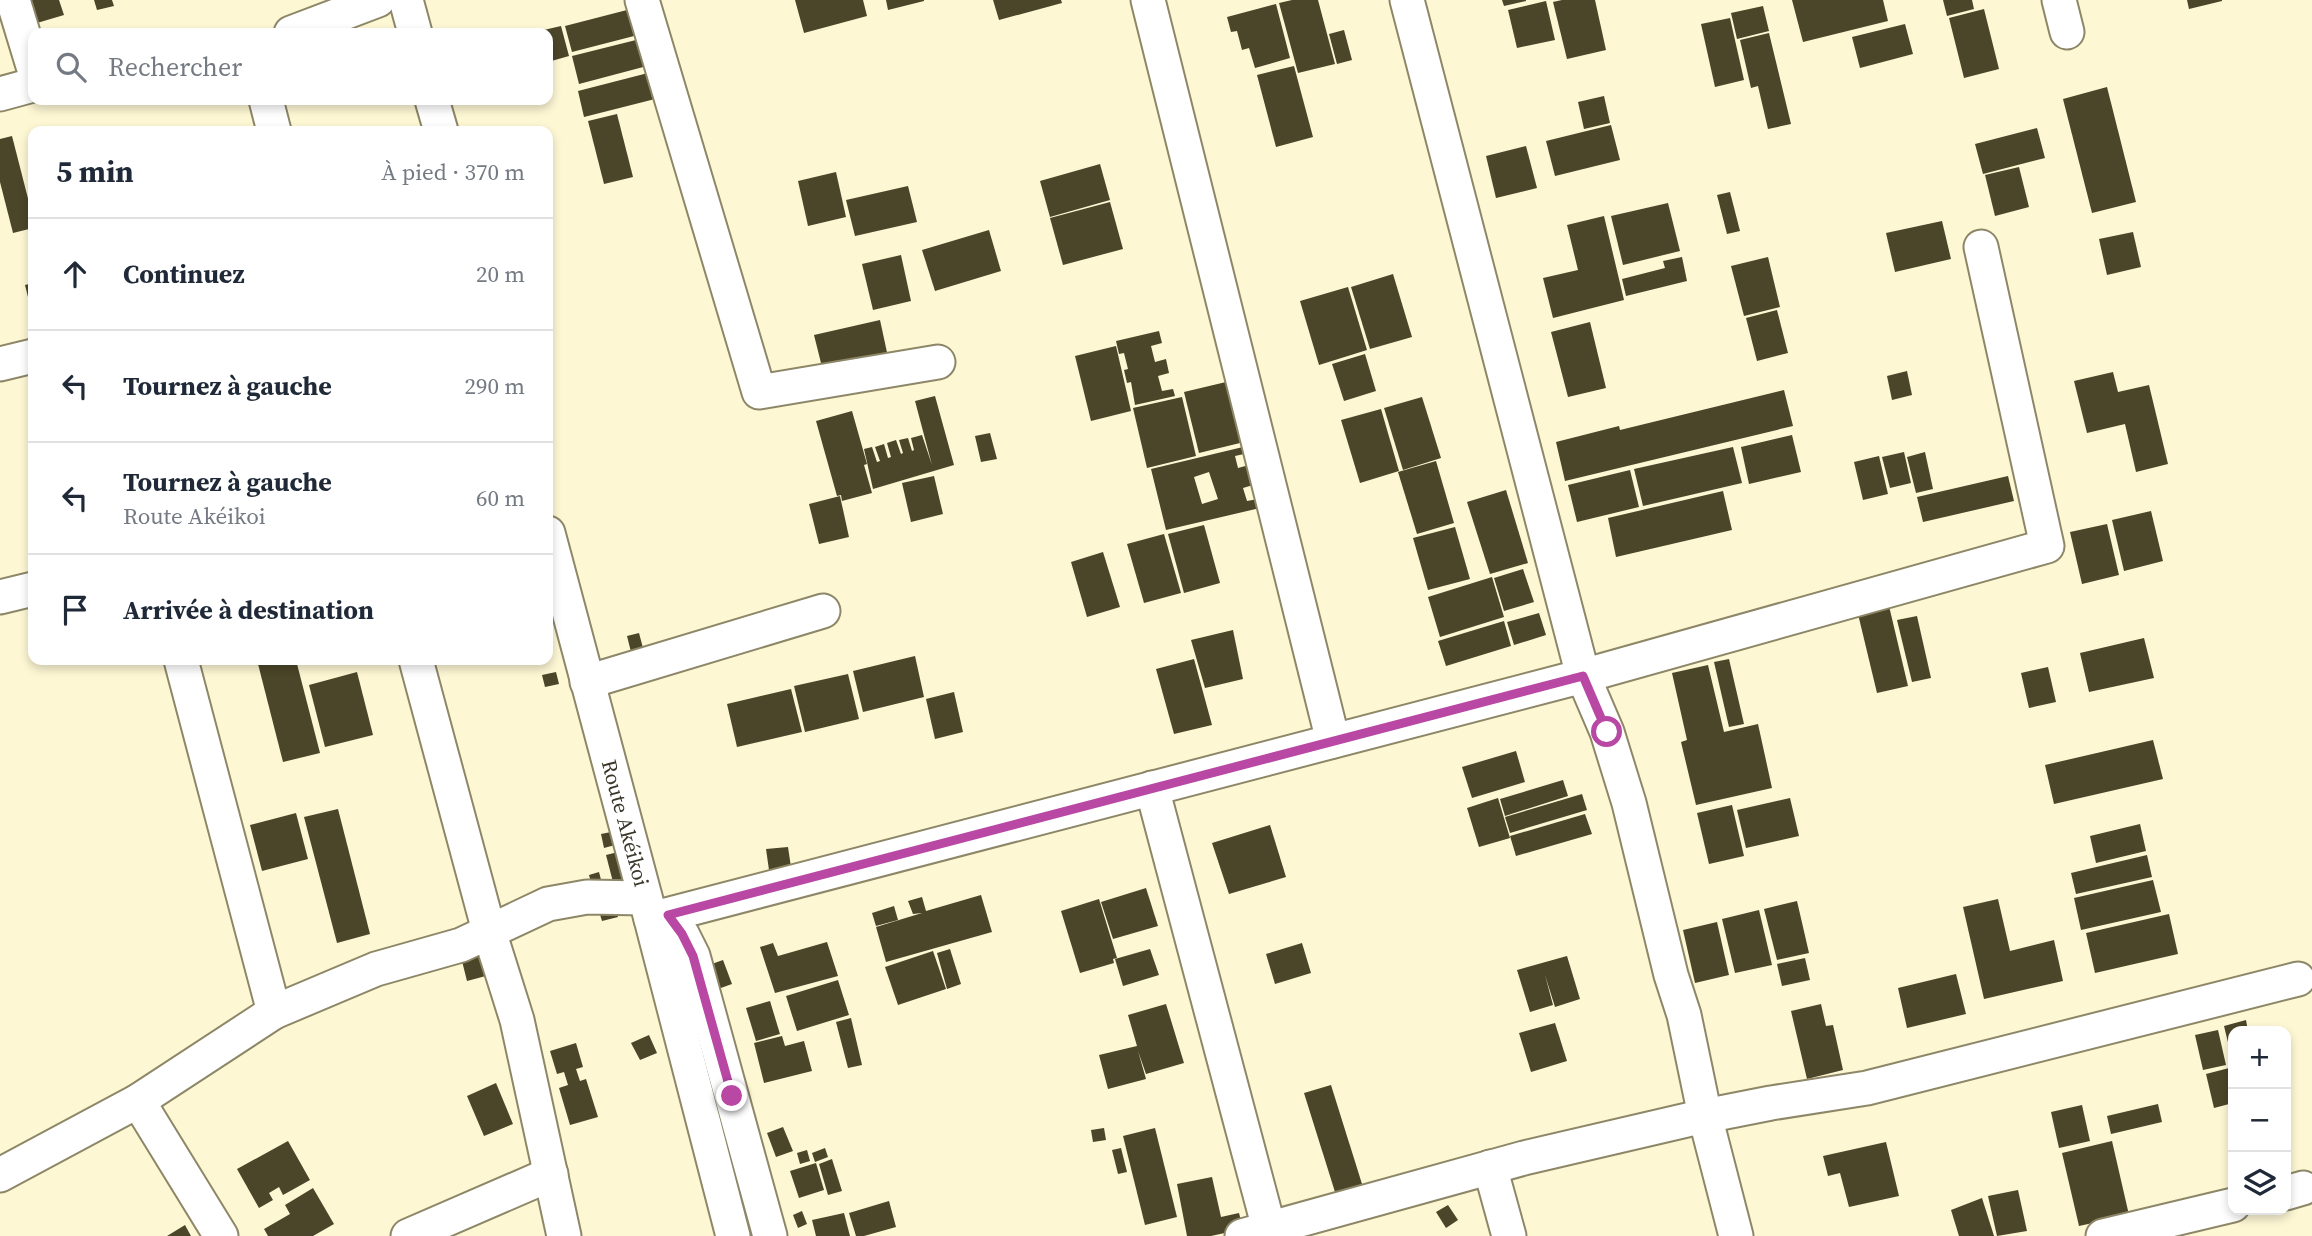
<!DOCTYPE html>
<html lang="fr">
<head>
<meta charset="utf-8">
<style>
	:root { --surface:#fff; --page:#f2f2f3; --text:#1f2937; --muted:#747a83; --line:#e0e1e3 }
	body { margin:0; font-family:"Source Serif 4",serif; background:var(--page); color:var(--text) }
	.controls { position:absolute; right:21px; bottom:21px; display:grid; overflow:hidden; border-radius:14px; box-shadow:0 4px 10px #0003 }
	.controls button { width:63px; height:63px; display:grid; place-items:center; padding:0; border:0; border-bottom:2px solid var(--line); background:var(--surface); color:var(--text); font:35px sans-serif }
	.stop { position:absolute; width:21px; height:21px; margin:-16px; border:5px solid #b948a5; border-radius:50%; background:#fff }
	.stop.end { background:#b948a5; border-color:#fff; box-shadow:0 2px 7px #0008 }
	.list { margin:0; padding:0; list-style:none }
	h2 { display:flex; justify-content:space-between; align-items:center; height:91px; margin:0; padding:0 28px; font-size:30px }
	h2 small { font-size:23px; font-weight:400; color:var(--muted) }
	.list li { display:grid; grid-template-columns:46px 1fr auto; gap:21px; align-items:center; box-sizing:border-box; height:112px; padding:0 28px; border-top:2px solid var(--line) }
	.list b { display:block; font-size:26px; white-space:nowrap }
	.list p { margin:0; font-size:23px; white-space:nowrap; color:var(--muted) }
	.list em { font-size:23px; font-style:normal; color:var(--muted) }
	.icon { flex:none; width:38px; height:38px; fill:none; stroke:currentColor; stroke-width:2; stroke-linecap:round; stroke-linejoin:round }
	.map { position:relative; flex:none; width:2312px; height:1236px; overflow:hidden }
	.search { position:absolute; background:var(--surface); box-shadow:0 4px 10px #0003; left:28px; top:28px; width:525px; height:77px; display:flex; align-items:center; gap:18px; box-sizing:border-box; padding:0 24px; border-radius:14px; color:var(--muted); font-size:26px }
	.panel { position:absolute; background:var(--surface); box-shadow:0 4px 10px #0003; left:28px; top:126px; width:525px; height:539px; border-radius:14px }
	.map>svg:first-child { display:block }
	.building { fill:#4b4529; fill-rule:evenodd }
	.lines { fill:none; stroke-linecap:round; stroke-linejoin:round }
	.minor-casing { stroke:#8d8768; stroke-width:37 }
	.minor { stroke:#fff; stroke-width:33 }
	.route { stroke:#b948a5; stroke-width:9 }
	.labels { text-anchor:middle; stroke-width:7; stroke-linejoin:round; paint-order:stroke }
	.street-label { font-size:21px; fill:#3b382b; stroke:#fff }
</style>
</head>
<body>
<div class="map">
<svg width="2312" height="1236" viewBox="0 0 2312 1236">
	<rect width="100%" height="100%" fill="#fdf7d4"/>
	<g class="building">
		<path d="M 30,0 L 59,0 L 64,15 L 37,23 Z"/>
		<path d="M 94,0 L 112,0 L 114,6 L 97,10 Z"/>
		<path d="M 795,0 L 863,0 L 867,16 L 804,33 Z"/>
		<path d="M 886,0 L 924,0 L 924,1 L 888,10 Z"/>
		<path d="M 993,0 L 1061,0 L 1062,3 L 999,20 Z"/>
		<path d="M 1292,0 L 1318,0 L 1335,64 L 1298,73 L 1279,3 Z"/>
		<path d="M 1502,0 L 1526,0 L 1526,1 L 1504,6 Z"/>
		<path d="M 1562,0 L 1595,0 L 1606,50 L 1567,59 L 1553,2 Z"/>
		<path d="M 1792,0 L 1883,0 L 1888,21 L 1803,42 Z"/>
		<path d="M 1943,0 L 1972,0 L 1974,9 L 1947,16 Z"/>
		<path d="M 2187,0 L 2222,0 L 2222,1 L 2189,9 Z"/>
		<path d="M 1546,1 L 1555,40 L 1517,48 L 1508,10 Z"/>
		<path d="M 1276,4 L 1290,58 L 1255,68 L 1249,48 L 1242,50 L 1237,31 L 1231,32 L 1227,17 Z"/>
		<path d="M 1763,6 L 1769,31 L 1737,39 L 1731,13 Z"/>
		<path d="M 1984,9 L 1999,69 L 1964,78 L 1949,18 Z"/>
		<path d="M 627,10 L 634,36 L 572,52 L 565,26 Z"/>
		<path d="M 1730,18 L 1744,80 L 1715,87 L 1701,24 Z"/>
		<path d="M 1905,24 L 1913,54 L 1860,68 L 1852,37 Z"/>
		<path d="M 561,26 L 569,56 L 548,62 L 548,33 L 535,32 Z"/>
		<path d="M 1344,30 L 1352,60 L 1337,64 L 1329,34 Z"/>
		<path d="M 1769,33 L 1791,124 L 1768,129 L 1758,86 L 1751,88 L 1740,40 Z"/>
		<path d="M 640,39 L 647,66 L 579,84 L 572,56 Z"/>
		<path d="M 1294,66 L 1313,137 L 1276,147 L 1257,75 Z"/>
		<path d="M 648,73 L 655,99 L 584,117 L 578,91 Z"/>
		<path d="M 2107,87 L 2136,202 L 2092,213 L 2063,99 Z"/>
		<path d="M 1604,96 L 1610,123 L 1584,129 L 1578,102 Z"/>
		<path d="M 617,114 L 633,177 L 604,184 L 588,121 Z"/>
		<path d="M 1611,125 L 1620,160 L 1555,176 L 1546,141 Z"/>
		<path d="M 2037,128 L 2045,158 L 1983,174 L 1975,144 Z"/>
		<path d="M 12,136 L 33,218 L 33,228 L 13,233 L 0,182 L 0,139 Z"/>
		<path d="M 1526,146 L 1537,188 L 1496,198 L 1486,156 Z"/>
		<path d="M 1100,164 L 1110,200 L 1050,217 L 1040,181 Z"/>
		<path d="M 2019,167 L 2029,207 L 1995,216 L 1985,175 Z"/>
		<path d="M 836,172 L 846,217 L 808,226 L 798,181 Z"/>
		<path d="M 908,186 L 917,222 L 855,236 L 846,200 Z"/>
		<path d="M 1730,192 L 1740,231 L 1727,234 L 1717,195 Z"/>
		<path d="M 1110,202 L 1123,249 L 1063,265 L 1050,218 Z"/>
		<path d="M 1668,203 L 1680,251 L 1623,265 L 1611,216 Z"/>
		<path d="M 1604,216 L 1624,300 L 1553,318 L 1543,278 L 1578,270 L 1567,225 Z"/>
		<path d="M 1942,221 L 1951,259 L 1895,272 L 1886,233 Z"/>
		<path d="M 989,230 L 1001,271 L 935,291 L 922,250 Z"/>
		<path d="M 2133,232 L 2141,267 L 2107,275 L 2099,239 Z"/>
		<path d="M 901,255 L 911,301 L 873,310 L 862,264 Z"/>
		<path d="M 1682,257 L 1687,281 L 1626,296 L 1622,279 L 1665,268 L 1663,261 Z"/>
		<path d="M 1768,257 L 1780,307 L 1744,316 L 1731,266 Z"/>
		<path d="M 1393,274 L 1412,337 L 1370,349 L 1351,287 Z"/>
		<path d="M 33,283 L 33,313 L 32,313 L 25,285 Z"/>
		<path d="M 1348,287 L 1367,350 L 1319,365 L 1300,301 Z"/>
		<path d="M 1777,310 L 1788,353 L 1757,361 L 1746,318 Z"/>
		<path d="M 880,320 L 888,357 L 824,375 L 814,335 Z"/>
		<path d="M 1590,322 L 1606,388 L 1568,397 L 1551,332 Z"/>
		<path d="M 1159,331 L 1162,343 L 1151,346 L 1155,362 L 1166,359 L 1169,373 L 1158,376 L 1162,391 L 1173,389 L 1175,396 L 1135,405 L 1131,382 L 1127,383 L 1124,370 L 1128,369 L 1124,353 L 1119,354 L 1116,341 Z"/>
		<path d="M 1116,346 L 1131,411 L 1091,421 L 1075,356 Z"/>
		<path d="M 1365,354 L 1376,391 L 1344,401 L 1332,364 Z"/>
		<path d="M 1907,371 L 1912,395 L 1892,400 L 1887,376 Z"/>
		<path d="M 2113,372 L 2118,392 L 2149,385 L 2168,464 L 2136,472 L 2125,424 L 2087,433 L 2074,381 Z"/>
		<path d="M 1226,382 L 1240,443 L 1199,453 L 1184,392 Z"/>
		<path d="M 1784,390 L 1793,426 L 1565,481 L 1556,442 L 1619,426 L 1620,430 Z"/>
		<path d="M 935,396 L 954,465 L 873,489 L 864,449 L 872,447 L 877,462 L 880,461 L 875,447 L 884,444 L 888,458 L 891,457 L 887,443 L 896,440 L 901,454 L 903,453 L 899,440 L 908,438 L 912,451 L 914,450 L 911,438 L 922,435 L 932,465 L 915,401 Z"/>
		<path d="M 1182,397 L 1196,456 L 1147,468 L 1133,408 Z"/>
		<path d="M 1422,397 L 1441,458 L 1403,470 L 1384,408 Z"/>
		<path d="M 1381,409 L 1399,471 L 1360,483 L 1341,420 Z"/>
		<path d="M 852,411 L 867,464 L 864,465 L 872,493 L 842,501 L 841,495 L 837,496 L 816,421 Z"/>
		<path d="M 990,433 L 997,459 L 981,462 L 975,436 Z"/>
		<path d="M 1792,435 L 1801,472 L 1749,484 L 1741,447 Z"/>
		<path d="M 1243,447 L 1244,454 L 1235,456 L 1238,468 L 1249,465 L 1253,485 L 1243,488 L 1247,501 L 1258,499 L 1260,508 L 1166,530 L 1151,469 ZM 1209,472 L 1218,499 L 1202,504 L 1194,477 Z"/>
		<path d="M 1733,447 L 1742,483 L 1643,506 L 1634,469 Z"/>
		<path d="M 1904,452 L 1911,483 L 1890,488 L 1882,457 Z"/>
		<path d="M 1925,452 L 1933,489 L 1916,493 L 1907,457 Z"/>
		<path d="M 1879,456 L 1888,494 L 1863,500 L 1854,462 Z"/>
		<path d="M 1436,461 L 1454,523 L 1417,534 L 1398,472 Z"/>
		<path d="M 1630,470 L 1639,507 L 1577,522 L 1568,485 Z"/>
		<path d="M 934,476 L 943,514 L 911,522 L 902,483 Z"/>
		<path d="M 2008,476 L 2014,501 L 1923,522 L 1917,497 Z"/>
		<path d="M 1506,490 L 1528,563 L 1490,574 L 1467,502 Z"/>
		<path d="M 1723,491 L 1732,530 L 1616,557 L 1608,518 Z"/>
		<path d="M 840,496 L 849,537 L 819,544 L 809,504 Z"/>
		<path d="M 2151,511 L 2163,561 L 2124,571 L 2112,520 Z"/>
		<path d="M 2107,524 L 2119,575 L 2082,584 L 2070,532 Z"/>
		<path d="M 1204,525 L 1220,583 L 1184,593 L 1168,534 Z"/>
		<path d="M 1455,527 L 1470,579 L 1428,590 L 1413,538 Z"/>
		<path d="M 1164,534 L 1181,593 L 1144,603 L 1127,544 Z"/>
		<path d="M 1103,552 L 1120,607 L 1087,617 L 1071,562 Z"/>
		<path d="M 1523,569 L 1534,602 L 1504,611 L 1494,578 Z"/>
		<path d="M 1492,577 L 1504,617 L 1440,637 L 1428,597 Z"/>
		<path d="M 1889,606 L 1908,686 L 1877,693 L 1858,614 Z"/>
		<path d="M 1539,613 L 1546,635 L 1514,645 L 1507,622 Z"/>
		<path d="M 1917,616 L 1931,678 L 1912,682 L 1897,620 Z"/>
		<path d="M 1504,621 L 1511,646 L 1446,666 L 1438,641 Z"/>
		<path d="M 1233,630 L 1243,679 L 1205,688 L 1191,640 Z"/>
		<path d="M 639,633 L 643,648 L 631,652 L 627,636 Z"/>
		<path d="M 2144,638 L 2154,678 L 2089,692 L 2080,653 Z"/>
		<path d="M 915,656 L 924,697 L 863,712 L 853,671 Z"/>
		<path d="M 1194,659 L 1212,725 L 1174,734 L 1156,669 Z"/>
		<path d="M 1729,659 L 1744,724 L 1729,727 L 1714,662 Z"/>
		<path d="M 257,660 L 296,660 L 320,753 L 283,762 Z"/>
		<path d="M 1708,665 L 1724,732 L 1758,724 L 1772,788 L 1696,805 L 1681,742 L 1687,740 L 1672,673 Z"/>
		<path d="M 2048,667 L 2056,702 L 2029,708 L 2021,673 Z"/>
		<path d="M 357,672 L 373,735 L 325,747 L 309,685 Z"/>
		<path d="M 556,672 L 559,684 L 545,687 L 542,675 Z"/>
		<path d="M 848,674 L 859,719 L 805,732 L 794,686 Z"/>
		<path d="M 791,689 L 802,732 L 737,747 L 727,704 Z"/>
		<path d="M 954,692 L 963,732 L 935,739 L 926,699 Z"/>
		<path d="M 2153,740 L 2163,779 L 2054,804 L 2045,765 Z"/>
		<path d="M 1516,751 L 1525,782 L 1472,798 L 1462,767 Z"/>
		<path d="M 1563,780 L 1568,796 L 1505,816 L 1500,799 Z"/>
		<path d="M 1582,794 L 1587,810 L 1510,833 L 1505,817 Z"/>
		<path d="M 1498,798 L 1510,838 L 1479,847 L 1467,808 Z"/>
		<path d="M 1790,798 L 1799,836 L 1746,848 L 1737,810 Z"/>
		<path d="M 1732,805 L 1744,856 L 1709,864 L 1697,813 Z"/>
		<path d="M 338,809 L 370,934 L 337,943 L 304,817 Z"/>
		<path d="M 296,813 L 308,859 L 262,871 L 250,825 Z"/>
		<path d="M 1585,814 L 1592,834 L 1516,856 L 1510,836 Z"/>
		<path d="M 2140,824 L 2146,851 L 2096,863 L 2090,836 Z"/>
		<path d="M 1270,825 L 1286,877 L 1229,894 L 1212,843 Z"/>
		<path d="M 611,832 L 615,845 L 604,848 L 601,834 Z"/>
		<path d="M 788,847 L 792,874 L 770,877 L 766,849 Z"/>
		<path d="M 618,852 L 626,883 L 614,886 L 606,855 Z"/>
		<path d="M 2147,855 L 2152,877 L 2076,894 L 2071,873 Z"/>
		<path d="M 599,872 L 604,891 L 594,894 L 589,875 Z"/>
		<path d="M 2153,880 L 2161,912 L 2081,930 L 2074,898 Z"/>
		<path d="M 1146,888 L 1158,926 L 1113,939 L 1101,902 Z"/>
		<path d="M 981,895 L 992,932 L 886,962 L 876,927 L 922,913 L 913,914 L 908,901 L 922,897 L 926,911 Z"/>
		<path d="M 1099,899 L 1117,958 L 1113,959 L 1114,963 L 1080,973 L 1061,911 Z"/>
		<path d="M 1998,899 L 2010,951 L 2054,940 L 2063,981 L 1984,999 L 1963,907 Z"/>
		<path d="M 1797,901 L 1809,953 L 1777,960 L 1764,909 Z"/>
		<path d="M 615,904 L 618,917 L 602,921 L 598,908 Z"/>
		<path d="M 894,906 L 898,920 L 876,926 L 872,913 Z"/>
		<path d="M 1759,910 L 1772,965 L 1735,973 L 1722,919 Z"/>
		<path d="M 2169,914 L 2178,954 L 2095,973 L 2086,933 Z"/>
		<path d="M 1717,922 L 1729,975 L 1695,983 L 1683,930 Z"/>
		<path d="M 827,942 L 838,976 L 775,993 L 760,947 L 773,943 L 778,956 Z"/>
		<path d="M 1302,943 L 1311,973 L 1275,984 L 1266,954 Z"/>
		<path d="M 950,949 L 961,984 L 947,989 L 937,953 Z"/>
		<path d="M 1150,949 L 1159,975 L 1123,986 L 1115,959 Z"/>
		<path d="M 491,950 L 497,973 L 467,981 L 461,957 Z"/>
		<path d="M 933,951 L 946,989 L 898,1005 L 885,967 Z"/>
		<path d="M 1567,956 L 1580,999 L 1555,1007 L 1545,975 L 1553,1005 L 1530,1012 L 1517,970 Z"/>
		<path d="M 1805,958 L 1810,980 L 1782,986 L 1777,964 Z"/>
		<path d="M 723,960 L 732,984 L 718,989 L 709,965 Z"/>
		<path d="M 1956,974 L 1966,1014 L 1907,1028 L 1898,988 Z"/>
		<path d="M 838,980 L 849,1015 L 797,1031 L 786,996 Z"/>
		<path d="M 770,1001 L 780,1034 L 756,1041 L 746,1008 Z"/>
		<path d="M 1166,1004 L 1184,1063 L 1146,1074 L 1138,1051 L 1146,1079 L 1108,1089 L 1099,1055 L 1137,1046 L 1128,1015 Z"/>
		<path d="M 1821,1004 L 1826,1026 L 1833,1025 L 1843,1070 L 1807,1079 L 1791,1011 Z"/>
		<path d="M 851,1018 L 862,1065 L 848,1068 L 836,1022 Z"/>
		<path d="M 2246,1020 L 2248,1031 L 2233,1031 L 2232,1059 L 2224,1026 Z"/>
		<path d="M 1555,1023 L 1567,1061 L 1531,1072 L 1519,1033 Z"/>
		<path d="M 2218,1030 L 2226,1065 L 2203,1070 L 2195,1035 Z"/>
		<path d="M 649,1035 L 657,1053 L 640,1060 L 631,1043 Z"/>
		<path d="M 782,1036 L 785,1046 L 804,1041 L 812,1071 L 764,1083 L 754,1043 Z"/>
		<path d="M 576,1043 L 583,1067 L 576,1069 L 580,1081 L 586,1079 L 598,1117 L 570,1125 L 559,1088 L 568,1085 L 564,1072 L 557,1074 L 550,1051 Z"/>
		<path d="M 2233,1067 L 2233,1103 L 2214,1108 L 2206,1074 Z"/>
		<path d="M 496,1083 L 513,1124 L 484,1136 L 467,1096 Z"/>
		<path d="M 1331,1085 L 1367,1200 L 1340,1208 L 1304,1093 Z"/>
		<path d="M 2158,1104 L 2162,1122 L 2111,1134 L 2107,1116 Z"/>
		<path d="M 2082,1105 L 2090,1141 L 2059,1148 L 2051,1112 Z"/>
		<path d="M 783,1127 L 793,1151 L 776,1157 L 767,1133 Z"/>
		<path d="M 1104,1128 L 1106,1140 L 1093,1142 L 1091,1130 Z"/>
		<path d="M 1155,1128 L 1177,1217 L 1145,1225 L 1123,1136 Z"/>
		<path d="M 288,1141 L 310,1180 L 283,1195 L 279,1187 L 269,1193 L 273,1200 L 259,1208 L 237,1169 Z"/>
		<path d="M 2112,1141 L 2129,1215 L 2079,1226 L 2062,1153 Z"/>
		<path d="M 1886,1142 L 1899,1196 L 1849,1207 L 1840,1173 L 1828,1176 L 1823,1156 Z"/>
		<path d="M 825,1148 L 828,1157 L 815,1162 L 812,1153 Z"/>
		<path d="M 1121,1148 L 1127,1172 L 1118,1174 L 1112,1150 Z"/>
		<path d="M 807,1150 L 810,1161 L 800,1164 L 797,1153 Z"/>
		<path d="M 832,1159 L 842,1191 L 828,1195 L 819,1164 Z"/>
		<path d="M 816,1163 L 824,1190 L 799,1198 L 790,1171 Z"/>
		<path d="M 1212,1177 L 1221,1217 L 1239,1213 L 1243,1229 L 1211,1236 L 1187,1236 L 1177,1184 Z"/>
		<path d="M 313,1188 L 334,1224 L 313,1236 L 268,1236 L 264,1229 L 290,1214 L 285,1205 Z"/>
		<path d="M 2018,1190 L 2027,1231 L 1997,1236 L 1988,1196 Z"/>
		<path d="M 1982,1198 L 1994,1236 L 1959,1236 L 1951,1210 Z"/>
		<path d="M 889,1201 L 896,1227 L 864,1236 L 856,1236 L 849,1213 Z"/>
		<path d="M 1448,1205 L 1458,1220 L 1446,1228 L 1436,1212 Z"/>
		<path d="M 802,1211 L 807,1224 L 798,1228 L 793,1215 Z"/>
		<path d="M 844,1213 L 850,1236 L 816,1236 L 812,1220 Z"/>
		<path d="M 185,1225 L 191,1236 L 167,1236 Z"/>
	</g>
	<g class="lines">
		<defs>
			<g id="minor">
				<path d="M 13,0 L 33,66"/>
				<path d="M 406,0 L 415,33"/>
				<path d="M 642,0 L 759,392 L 938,362"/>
				<path d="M 1148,0 L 1333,741"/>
				<path d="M 1407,0 L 1583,676 L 1607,732 L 1629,803 L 1671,975 L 1684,1015 L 1705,1116 L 1736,1236"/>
				<path d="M 2059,0 L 2067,32"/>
				<path d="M 291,33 L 378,0"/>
				<path d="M 0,94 L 33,85"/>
				<path d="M 266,100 L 274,131"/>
				<path d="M 432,100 L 441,131"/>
				<path d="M 0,364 L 33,356"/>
				<path d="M 548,533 L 651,919 L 733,1236"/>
				<path d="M 0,597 L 33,589"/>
				<path d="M 181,660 L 274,1012"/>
				<path d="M 416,660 L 489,931 L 517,1020 L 564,1236"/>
				<path d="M 587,682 L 823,611"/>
				<path d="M 1152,788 L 1271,1236"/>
				<path d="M 668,915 L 682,934 L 693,956 L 770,1236"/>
				<path d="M 651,919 L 1583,676 L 2047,546 L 1981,247"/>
				<path d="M 138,1101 L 221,1236"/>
				<path d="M 1490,1167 L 1509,1236"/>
				<path d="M 0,1175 L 138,1101 L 274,1012 L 376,969 L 461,945 L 548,904 L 587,897 L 645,898"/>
				<path d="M 2286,1193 L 2303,1188"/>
				<path d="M 408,1236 L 551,1174"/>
				<path d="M 1242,1236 L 1524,1158 L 1700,1117 L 1771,1103 L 1867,1088 L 2298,979"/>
				<path d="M 2103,1236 L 2233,1205"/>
			</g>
		</defs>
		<use href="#minor" class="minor-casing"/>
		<use href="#minor" class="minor"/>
	</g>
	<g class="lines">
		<path class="route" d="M 732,1096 L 693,956 L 682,934 L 668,915 L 1583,676 L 1607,732"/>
	</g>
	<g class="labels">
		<g class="street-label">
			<text transform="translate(625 823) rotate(75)" y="7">Route Akéikoi</text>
		</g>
	</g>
</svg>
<div class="controls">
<button>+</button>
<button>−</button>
<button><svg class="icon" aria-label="layers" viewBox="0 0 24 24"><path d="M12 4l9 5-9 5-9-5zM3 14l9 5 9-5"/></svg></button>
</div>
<div class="stop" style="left:1607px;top:732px"></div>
<div class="stop end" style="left:732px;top:1096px"></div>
<div class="search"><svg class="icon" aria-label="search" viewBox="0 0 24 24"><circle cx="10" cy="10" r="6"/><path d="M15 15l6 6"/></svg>Rechercher</div>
<section class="panel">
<h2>5 min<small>À pied · 370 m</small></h2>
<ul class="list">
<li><svg class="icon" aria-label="ahead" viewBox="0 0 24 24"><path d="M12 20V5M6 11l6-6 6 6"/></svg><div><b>Continuez</b></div><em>20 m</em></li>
<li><svg class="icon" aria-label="left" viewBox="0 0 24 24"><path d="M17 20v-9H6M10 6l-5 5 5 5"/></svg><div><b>Tournez à gauche</b></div><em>290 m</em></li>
<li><svg class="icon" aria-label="left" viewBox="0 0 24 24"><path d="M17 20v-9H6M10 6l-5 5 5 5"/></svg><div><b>Tournez à gauche</b><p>Route Akéikoi</p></div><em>60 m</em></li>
<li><svg class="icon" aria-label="arrive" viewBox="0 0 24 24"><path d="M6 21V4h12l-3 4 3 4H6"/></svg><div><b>Arrivée à destination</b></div></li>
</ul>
</section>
</div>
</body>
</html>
